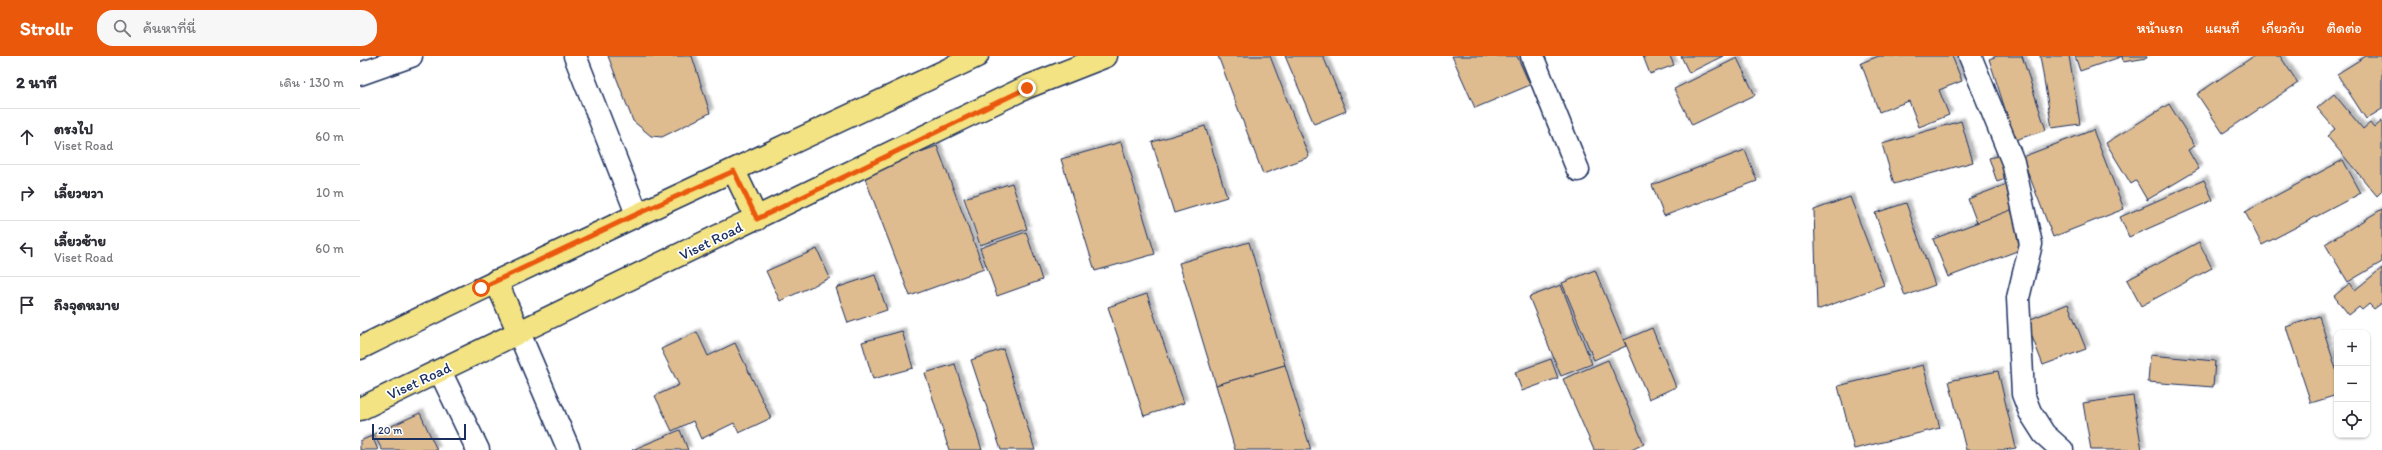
<!DOCTYPE html>
<html lang="th">
<head>
<meta charset="utf-8">
<style>
	:root { --surface:#fff; --page:#f7f7f7; --text:#2b2b33; --muted:#7c7c81; --line:#e1e1e2; --accent:#ea580c }
	body { margin:0; font-family:Itim,"Playpen Sans Thai",sans-serif; background:var(--page); color:var(--text) }
	.controls { position:absolute; right:12px; bottom:12px; display:grid; overflow:hidden; border-radius:8px; box-shadow:0 1px 3px #0004 }
	.controls button { width:36px; height:36px; display:grid; place-items:center; padding:0; border:0; border-bottom:1px solid var(--line); background:var(--surface); color:var(--text); font:20px sans-serif }
	.scale { position:absolute; left:12px; bottom:10px; width:94px; box-sizing:border-box; padding-left:4px; border:2px solid #1b2f5e; border-top:0; font-size:11px; line-height:14px; white-space:nowrap; color:#1b2f5e; -webkit-text-stroke:3px #fff; paint-order:stroke }
	.stop { position:absolute; width:12px; height:12px; margin:-9px; border:3px solid #ea580c; border-radius:50%; background:#fff }
	.stop.end { background:#ea580c; border-color:#fff; box-shadow:0 1px 4px #0008 }
	.list { margin:0; padding:0; list-style:none }
	h2 { display:flex; justify-content:space-between; align-items:center; height:52px; margin:0; padding:0 16px; font-size:17px }
	h2 small { font-size:13px; font-weight:400; color:var(--muted) }
	.list li { display:grid; grid-template-columns:26px 1fr auto; gap:12px; align-items:center; box-sizing:border-box; height:56px; padding:0 16px; border-top:1px solid var(--line) }
	.list b { display:block; font-size:15px; white-space:nowrap }
	.list p { margin:0; font-size:13px; white-space:nowrap; color:var(--muted) }
	.list em { font-size:13px; font-style:normal; color:var(--muted) }
	.icon { flex:none; width:22px; height:22px; fill:none; stroke:currentColor; stroke-width:2; stroke-linecap:round; stroke-linejoin:round }
	.map { position:relative; flex:none; width:2022px; height:394px; overflow:hidden }
	header { display:flex; align-items:center; gap:24px; box-sizing:border-box; height:56px; padding:0 20px; background:var(--accent); color:#fff }
	header strong { font-size:19px }
	nav { display:flex; gap:22px; margin-inline-start:auto; font-size:14px }
	.search { width:280px; height:36px; background:var(--page); display:flex; align-items:center; gap:10px; box-sizing:border-box; padding:0 14px; border-radius:16px; color:var(--muted); font-size:15px }
	main { display:flex }
	aside { flex:1; background:var(--surface) }
	.map>svg:first-child { display:block }
	.building { fill:#debc90; stroke:#1b2f5e; filter:url(#shadow) }
	.lines { fill:none; stroke-linecap:round; stroke-linejoin:round }
	.minor-casing { stroke:#1b2f5e; stroke-width:25 }
	.major-casing { stroke:#1b2f5e; stroke-width:25 }
	.minor { stroke:#fff; stroke-width:22 }
	.major { stroke:#f4e382; stroke-width:22 }
	.route { stroke:#ea580c; stroke-width:5 }
	.labels { text-anchor:middle; stroke-width:3.5; stroke-linejoin:round; paint-order:stroke }
	.street-label { font-size:15px; fill:#1b2f5e; stroke:#fff }
</style>
</head>
<body>
<header>
<strong>Strollr</strong>
<div class="search"><svg class="icon" aria-label="search" viewBox="0 0 24 24"><circle cx="10" cy="10" r="6"/><path d="M15 15l6 6"/></svg>ค้นหาที่นี่</div>
<nav><a>หน้าแรก</a><a>แผนที่</a><a>เกี่ยวกับ</a><a>ติดต่อ</a></nav>
</header>
<main>
<aside>
<h2>2 นาที<small>เดิน · 130 m</small></h2>
<ul class="list">
<li><svg class="icon" aria-label="ahead" viewBox="0 0 24 24"><path d="M12 20V5M6 11l6-6 6 6"/></svg><div><b>ตรงไป</b><p>Viset Road</p></div><em>60 m</em></li>
<li><svg class="icon" aria-label="right" viewBox="0 0 24 24"><path d="M7 20v-9h11M14 6l5 5-5 5"/></svg><div><b>เลี้ยวขวา</b></div><em>10 m</em></li>
<li><svg class="icon" aria-label="left" viewBox="0 0 24 24"><path d="M17 20v-9H6M10 6l-5 5 5 5"/></svg><div><b>เลี้ยวซ้าย</b><p>Viset Road</p></div><em>60 m</em></li>
<li><svg class="icon" aria-label="arrive" viewBox="0 0 24 24"><path d="M6 21V4h12l-3 4 3 4H6"/></svg><div><b>ถึงจุดหมาย</b></div></li>
</ul>
</aside>
<div class="map">
<svg width="2022" height="394" viewBox="0 0 2022 394">
	<defs>
		<filter id="shadow"><feDropShadow dx="3.5" dy="-3.5" stdDeviation="1" flood-color="#0004"/></filter>
	</defs>
	<rect width="100%" height="100%" fill="#fff"/>
	<filter id="ink" filterUnits="userSpaceOnUse"><feTurbulence type="fractalNoise" baseFrequency=".025" numOctaves="2"/><feDisplacementMap in="SourceGraphic" scale="8" xChannelSelector="R" yChannelSelector="G"/><feConvolveMatrix kernelMatrix="1 2 1 2 8 2 1 2 1" color-interpolation-filters="sRGB"/></filter>
	<g filter="url(#ink)">
		<g class="building">
			<path d="M 248,0 L 332,0 L 350,57 L 302,81 L 291,80 L 273,65 Z"/>
			<path d="M 858,0 L 910,0 L 949,101 L 903,118 Z"/>
			<path d="M 925,0 L 963,0 L 986,55 L 954,68 Z"/>
			<path d="M 1092,0 L 1157,0 L 1170,29 L 1115,52 Z"/>
			<path d="M 1283,0 L 1310,0 L 1314,9 L 1290,18 Z"/>
			<path d="M 1321,0 L 1363,0 L 1329,17 Z"/>
			<path d="M 1519,0 L 1592,0 L 1602,25 L 1579,34 L 1589,59 L 1559,71 L 1549,45 L 1519,56 L 1501,7 Z"/>
			<path d="M 1637,0 L 1662,0 L 1686,74 L 1655,84 L 1629,3 Z"/>
			<path d="M 1680,0 L 1709,0 L 1720,68 L 1692,72 Z"/>
			<path d="M 1715,0 L 1763,0 L 1720,15 Z"/>
			<path d="M 1762,0 L 1786,0 L 1787,2 L 1763,6 Z"/>
			<path d="M 1894,0 L 1920,0 L 1938,27 L 1863,77 L 1837,38 Z"/>
			<path d="M 2006,0 L 2022,0 L 2022,53 L 2006,63 L 1977,18 Z"/>
			<path d="M 1377,2 L 1395,39 L 1332,69 L 1314,33 Z"/>
			<path d="M 1974,38 L 2003,73 L 2010,67 L 2014,72 L 2022,65 L 2022,135 L 2017,140 L 1967,80 L 1975,73 L 1957,52 Z"/>
			<path d="M 1809,48 L 1835,90 L 1828,94 L 1839,113 L 1787,144 L 1776,125 L 1771,128 L 1746,87 Z"/>
			<path d="M 1601,65 L 1613,106 L 1534,128 L 1522,88 Z"/>
			<path d="M 845,70 L 867,141 L 814,157 L 792,86 Z"/>
			<path d="M 1733,74 L 1764,153 L 1693,181 L 1662,101 Z"/>
			<path d="M 761,86 L 795,198 L 735,215 L 701,103 Z"/>
			<path d="M 577,90 L 624,213 L 550,240 L 503,117 Z"/>
			<path d="M 1385,94 L 1397,125 L 1304,160 L 1292,129 Z"/>
			<path d="M 1641,99 L 1648,122 L 1637,126 L 1629,102 Z"/>
			<path d="M 1983,104 L 2001,137 L 1902,189 L 1885,156 Z"/>
			<path d="M 1844,124 L 1853,144 L 1769,181 L 1760,161 Z"/>
			<path d="M 652,127 L 667,173 L 620,189 L 604,142 Z"/>
			<path d="M 1647,128 L 1656,153 L 1617,167 L 1608,143 Z"/>
			<path d="M 1490,141 L 1524,229 L 1457,254 L 1454,154 Z"/>
			<path d="M 1546,147 L 1575,229 L 1545,240 L 1515,157 Z"/>
			<path d="M 2022,153 L 2022,206 L 1988,226 L 1965,188 Z"/>
			<path d="M 1651,154 L 1665,192 L 1588,221 L 1573,183 Z"/>
			<path d="M 666,176 L 682,224 L 637,240 L 620,192 Z"/>
			<path d="M 889,186 L 925,309 L 856,329 L 819,207 Z"/>
			<path d="M 1839,186 L 1852,212 L 1781,250 L 1767,224 Z"/>
			<path d="M 457,193 L 470,222 L 420,245 L 406,215 Z"/>
			<path d="M 2022,212 L 2022,247 L 2014,253 L 2009,248 L 2002,254 L 1999,251 L 1989,259 L 1974,240 L 1990,227 L 1995,234 Z"/>
			<path d="M 1235,214 L 1266,290 L 1234,304 L 1202,227 Z"/>
			<path d="M 515,219 L 527,254 L 488,267 L 476,232 Z"/>
			<path d="M 1201,229 L 1232,308 L 1201,320 L 1169,241 Z"/>
			<path d="M 787,238 L 824,347 L 784,360 L 748,251 Z"/>
			<path d="M 1708,248 L 1726,293 L 1683,309 L 1666,265 Z"/>
			<path d="M 1959,260 L 1977,316 L 1977,339 L 1951,347 L 1926,271 Z"/>
			<path d="M 1292,272 L 1316,331 L 1289,343 L 1264,284 Z"/>
			<path d="M 542,275 L 553,312 L 513,323 L 502,286 Z"/>
			<path d="M 337,276 L 348,300 L 375,287 L 411,362 L 379,377 L 374,367 L 341,383 L 333,365 L 312,375 L 295,340 L 319,329 L 301,293 Z"/>
			<path d="M 643,293 L 675,394 L 641,394 L 611,304 Z"/>
			<path d="M 1790,299 L 1855,305 L 1853,331 L 1788,326 Z"/>
			<path d="M 1191,303 L 1198,322 L 1162,335 L 1155,316 Z"/>
			<path d="M 1248,304 L 1284,388 L 1271,394 L 1234,394 L 1203,323 Z"/>
			<path d="M 595,308 L 622,394 L 589,394 L 565,317 Z"/>
			<path d="M 925,309 L 951,394 L 875,394 L 856,329 Z"/>
			<path d="M 1563,309 L 1580,372 L 1494,393 L 1478,330 Z"/>
			<path d="M 1638,315 L 1656,392 L 1645,394 L 1606,394 L 1589,325 Z"/>
			<path d="M 1773,340 L 1782,394 L 1731,394 L 1723,347 Z"/>
			<path d="M 60,357 L 77,394 L 22,394 L 14,378 Z"/>
			<path d="M 320,374 L 328,394 L 272,394 Z"/>
			<path d="M 12,380 L 18,394 L 0,394 L 0,385 Z"/>
		</g>
		<g class="lines">
			<defs>
				<g id="minor">
					<path d="M 215,0 L 277,158"/>
					<path d="M 1172,0 L 1218,114"/>
					<path d="M 1610,0 L 1653,106 L 1671,188 L 1658,242 L 1663,338 L 1670,356 L 1684,378 L 1702,394"/>
					<path d="M 0,18 L 51,0"/>
					<path d="M 159,277 L 209,394"/>
					<path d="M 80,315 L 118,394"/>
				</g>
				<g id="major">
					<path d="M 374,115 L 397,163"/>
					<path d="M 136,225 L 159,277"/>
					<path d="M 0,292 C 204,191 412,97 617,0"/>
					<path d="M 0,353 L 667,31 L 746,0"/>
				</g>
			</defs>
			<use href="#minor" class="minor-casing"/>
			<use href="#major" class="major-casing"/>
			<use href="#minor" class="minor"/>
			<use href="#major" class="major"/>
		</g>
	</g>
	<g class="lines" filter="url(#ink)">
		<path class="route" d="M 121,232 L 277,158 L 374,115 L 397,163 L 667,32"/>
	</g>
	<g class="labels">
		<g class="street-label">
			<text transform="translate(351 185) rotate(-26)" y="5">Viset Road</text>
			<text transform="translate(59 325) rotate(-25)" y="5">Viset Road</text>
		</g>
	</g>
</svg>
<div class="controls">
<button>+</button>
<button>−</button>
<button><svg class="icon" aria-label="locate" viewBox="0 0 24 24"><circle cx="12" cy="12" r="6"/><path d="M12 2v4M12 18v4M2 12h4M18 12h4"/></svg></button>
</div>
<div class="scale">20 m</div>
<div class="stop" style="left:121px;top:232px"></div>
<div class="stop end" style="left:667px;top:32px"></div>
</div>
</main>
</body>
</html>
